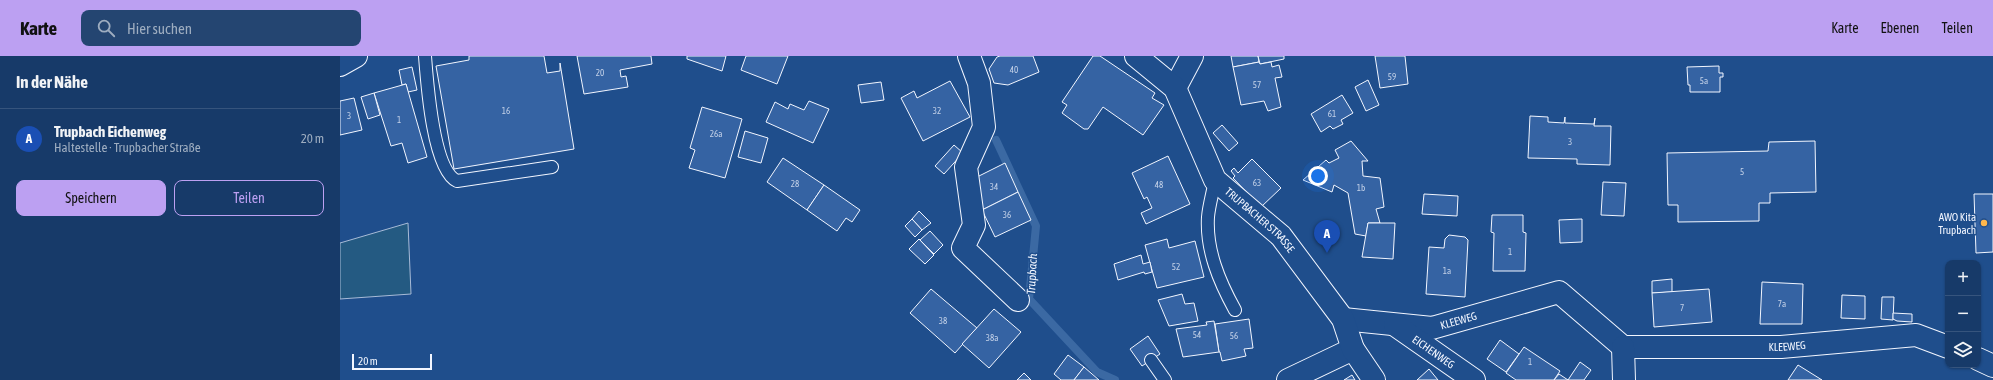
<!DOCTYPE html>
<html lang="de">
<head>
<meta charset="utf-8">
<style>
	:root { --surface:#173a69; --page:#244571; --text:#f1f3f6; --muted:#9eadc0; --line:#36547d; --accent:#bca0f2 }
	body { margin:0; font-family:"Asap Condensed",sans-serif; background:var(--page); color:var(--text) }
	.controls { position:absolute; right:12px; bottom:12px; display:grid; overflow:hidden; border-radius:8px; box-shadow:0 1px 3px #0004 }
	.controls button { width:36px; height:36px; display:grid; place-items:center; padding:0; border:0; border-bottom:1px solid var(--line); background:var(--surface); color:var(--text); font:20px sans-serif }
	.scale { position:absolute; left:12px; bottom:10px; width:80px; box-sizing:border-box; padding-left:4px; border:2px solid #f2f6ff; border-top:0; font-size:11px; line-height:14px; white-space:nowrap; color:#f2f6ff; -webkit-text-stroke:3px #1f4e8c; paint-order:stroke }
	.you { position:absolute; left:978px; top:120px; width:14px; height:14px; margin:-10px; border:3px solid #fff; border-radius:50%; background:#1a73e8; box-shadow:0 0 0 6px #1a73e833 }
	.badge { display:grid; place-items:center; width:26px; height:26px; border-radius:50%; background:var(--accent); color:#fff; font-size:13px; font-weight:700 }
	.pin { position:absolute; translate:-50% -33px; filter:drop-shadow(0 1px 2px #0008) }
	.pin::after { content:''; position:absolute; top:21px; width:14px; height:12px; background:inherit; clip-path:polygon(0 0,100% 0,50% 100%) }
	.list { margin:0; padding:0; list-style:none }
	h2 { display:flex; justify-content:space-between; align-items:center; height:52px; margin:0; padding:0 16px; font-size:17px }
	h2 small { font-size:13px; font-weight:400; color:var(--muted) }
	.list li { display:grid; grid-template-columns:26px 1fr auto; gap:12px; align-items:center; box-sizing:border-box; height:60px; padding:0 16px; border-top:1px solid var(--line) }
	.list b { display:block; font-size:15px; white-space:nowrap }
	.list p { margin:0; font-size:13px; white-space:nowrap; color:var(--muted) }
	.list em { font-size:13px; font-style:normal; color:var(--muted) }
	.actions { display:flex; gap:8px; padding:12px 16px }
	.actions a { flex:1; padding:9px 0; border:1px solid var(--accent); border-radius:8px; text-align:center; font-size:14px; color:var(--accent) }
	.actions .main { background:var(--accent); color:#111 }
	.icon { flex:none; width:22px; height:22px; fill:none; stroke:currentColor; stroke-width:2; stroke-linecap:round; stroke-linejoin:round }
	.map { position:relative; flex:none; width:1653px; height:324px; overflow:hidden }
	header { display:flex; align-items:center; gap:24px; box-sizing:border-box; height:56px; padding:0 20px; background:var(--accent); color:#111 }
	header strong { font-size:19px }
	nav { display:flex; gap:22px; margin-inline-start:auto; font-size:14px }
	.search { width:280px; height:36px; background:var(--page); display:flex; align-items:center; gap:10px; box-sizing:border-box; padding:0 14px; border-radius:8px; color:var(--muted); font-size:15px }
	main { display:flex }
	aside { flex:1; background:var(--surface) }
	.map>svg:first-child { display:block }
	.green { fill:#245a82; stroke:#a8bbd7 }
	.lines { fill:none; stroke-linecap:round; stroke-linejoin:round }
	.stream { stroke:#3b69a3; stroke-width:8 }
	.building { fill:#3563a3; stroke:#f2f6ff }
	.lane-casing { stroke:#f2f6ff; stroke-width:14 }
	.street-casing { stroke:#f2f6ff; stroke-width:24 }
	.secondary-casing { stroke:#f2f6ff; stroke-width:24 }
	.lane { stroke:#1f4e8c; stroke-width:12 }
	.street { stroke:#1f4e8c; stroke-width:22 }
	.secondary { stroke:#1f4e8c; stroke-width:22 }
	.poi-dot { fill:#ffb74d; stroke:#1f4e8c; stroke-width:1.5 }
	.labels { text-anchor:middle; stroke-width:3; stroke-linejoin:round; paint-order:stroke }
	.number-label { font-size:9px; fill:#c3d1e8 }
	.poi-label { font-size:11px; fill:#f2f6ff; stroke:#1f4e8c; text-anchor:end }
	.street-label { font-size:11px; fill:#f2f6ff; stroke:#1f4e8c }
	.water-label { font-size:12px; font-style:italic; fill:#f2f6ff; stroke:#1f4e8c }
</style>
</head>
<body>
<header>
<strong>Karte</strong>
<div class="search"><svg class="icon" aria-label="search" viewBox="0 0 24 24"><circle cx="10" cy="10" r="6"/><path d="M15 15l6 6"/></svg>Hier suchen</div>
<nav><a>Karte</a><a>Ebenen</a><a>Teilen</a></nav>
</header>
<main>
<aside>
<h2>In der Nähe<small></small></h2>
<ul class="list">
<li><span class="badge" style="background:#1a4fb4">A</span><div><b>Trupbach Eichenweg</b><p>Haltestelle · Trupbacher Straße</p></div><em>20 m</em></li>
</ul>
<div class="actions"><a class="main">Speichern</a><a>Teilen</a></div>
</aside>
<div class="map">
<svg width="1653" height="324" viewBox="0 0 1653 324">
	<rect width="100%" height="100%" fill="#1f4e8c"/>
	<path class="green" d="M 68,167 L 71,238 L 0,243 L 0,187 Z"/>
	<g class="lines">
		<path class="stream" d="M 656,84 L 696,170 L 689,243 L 757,316 L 775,324"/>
	</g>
	<g class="building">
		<path d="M 129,0 L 204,0 L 207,17 L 220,15 L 220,7 L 234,93 L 114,113 L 96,10 L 129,4 Z"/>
		<path d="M 237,0 L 311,0 L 312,8 L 280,14 L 281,21 L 286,20 L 288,31 L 244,38 Z"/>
		<path d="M 347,0 L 386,0 L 382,15 L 347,3 Z"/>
		<path d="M 406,0 L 448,0 L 437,28 L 401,14 Z"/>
		<path d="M 660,0 L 693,0 L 699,16 L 668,29 L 654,27 L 649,13 L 657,1 Z"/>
		<path d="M 753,0 L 760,0 L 815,37 L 812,42 L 824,49 L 803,79 L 763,51 L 748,73 L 744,73 L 722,57 L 727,49 L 722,46 Z"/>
		<path d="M 891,0 L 918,0 L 919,6 L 893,11 Z"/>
		<path d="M 918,0 L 944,0 L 944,3 L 920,8 Z"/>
		<path d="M 1035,0 L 1065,0 L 1068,28 L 1040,32 Z"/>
		<path d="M 919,6 L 920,8 L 931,6 L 932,11 L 939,9 L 942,21 L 935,22 L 941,51 L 928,55 L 924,45 L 901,49 L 893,11 Z"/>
		<path d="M 1379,10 L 1379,17 L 1383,17 L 1383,21 L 1380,21 L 1380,36 L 1350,36 L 1350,29 L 1348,29 L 1347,11 Z"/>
		<path d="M 72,11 L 77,34 L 68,36 L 66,28 L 62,29 L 59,14 Z"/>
		<path d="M 1028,24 L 1039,49 L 1026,55 L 1015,31 Z"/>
		<path d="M 610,25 L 630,61 L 583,85 L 561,42 L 574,35 L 577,42 Z"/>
		<path d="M 541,26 L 544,44 L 521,47 L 518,29 Z"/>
		<path d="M 66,28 L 87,101 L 68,107 L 62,87 L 51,90 L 34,37 Z"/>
		<path d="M 34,37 L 40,59 L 28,63 L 21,41 Z"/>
		<path d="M 1002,39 L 1013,57 L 1001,64 L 1003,68 L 993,73 L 990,70 L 981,76 L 971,58 Z"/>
		<path d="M 14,42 L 22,74 L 0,79 L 0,45 Z"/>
		<path d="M 469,45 L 489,53 L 473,87 L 426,66 L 435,46 L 448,53 L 450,48 L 464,54 Z"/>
		<path d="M 362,51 L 402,63 L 385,122 L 349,112 L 355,94 L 350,92 Z"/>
		<path d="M 1190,60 L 1208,61 L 1208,66 L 1224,67 L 1225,61 L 1225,67 L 1254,68 L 1255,62 L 1254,70 L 1271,70 L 1270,109 L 1237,108 L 1237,103 L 1188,102 Z"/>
		<path d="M 882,69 L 898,87 L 889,95 L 873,77 Z"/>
		<path d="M 405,75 L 428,82 L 421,107 L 398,101 Z"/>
		<path d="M 1011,85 L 1028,105 L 1022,105 L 1023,120 L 1040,122 L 1044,151 L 1036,153 L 1040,167 L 1028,167 L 1026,180 L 1015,178 L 1008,137 L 994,129 L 992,136 L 963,124 L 986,104 L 989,107 L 999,102 L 995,94 Z"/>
		<path d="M 1475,85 L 1476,136 L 1430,137 L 1430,147 L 1419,147 L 1419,165 L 1338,166 L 1338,149 L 1328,149 L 1327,97 L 1428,95 L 1429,86 Z"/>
		<path d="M 614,89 L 623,97 L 604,118 L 595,110 Z"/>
		<path d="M 828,100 L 850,148 L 806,168 L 801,157 L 812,152 L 807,141 L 804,143 L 792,117 Z"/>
		<path d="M 443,102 L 484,129 L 467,154 L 427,126 Z"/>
		<path d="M 912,103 L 941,132 L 921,151 L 893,122 L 895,120 L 891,115 L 894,112 L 898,117 Z"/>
		<path d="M 665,107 L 678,136 L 642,154 L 629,125 Z"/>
		<path d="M 1263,126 L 1286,127 L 1284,160 L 1261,159 Z"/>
		<path d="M 484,129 L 520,154 L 512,166 L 506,162 L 497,175 L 467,154 Z"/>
		<path d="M 678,136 L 691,164 L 655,181 L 642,154 Z"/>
		<path d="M 1084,138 L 1118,140 L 1117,160 L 1082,158 Z"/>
		<path d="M 1634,138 L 1653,138 L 1653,196 L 1636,197 Z"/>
		<path d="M 579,155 L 591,167 L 582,174 L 572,163 Z"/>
		<path d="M 1152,159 L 1183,159 L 1183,176 L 1186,177 L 1185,215 L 1153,215 L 1154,177 L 1151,176 Z"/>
		<path d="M 572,163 L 582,174 L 575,181 L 565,170 Z"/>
		<path d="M 1242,163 L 1242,186 L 1220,187 L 1219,164 Z"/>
		<path d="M 1028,167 L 1055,167 L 1053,203 L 1022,201 Z"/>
		<path d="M 590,175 L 603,189 L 594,198 L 580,184 Z"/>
		<path d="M 1109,179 L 1125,181 L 1128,184 L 1125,241 L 1086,238 L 1089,191 L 1104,192 L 1105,183 Z"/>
		<path d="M 579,183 L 594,199 L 585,208 L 569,193 Z"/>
		<path d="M 827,183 L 829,192 L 855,185 L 864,221 L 817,232 L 805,189 Z"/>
		<path d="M 801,199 L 803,208 L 810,206 L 812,216 L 805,218 L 804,216 L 778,224 L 774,208 Z"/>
		<path d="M 1332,223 L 1332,236 L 1312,237 L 1312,225 Z"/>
		<path d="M 1422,226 L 1463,228 L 1462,268 L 1420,268 Z"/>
		<path d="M 591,233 L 637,272 L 615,297 L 570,257 Z"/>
		<path d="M 1369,233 L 1372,266 L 1314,271 L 1312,237 Z"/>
		<path d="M 842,238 L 845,248 L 854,247 L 858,265 L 829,270 L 818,244 Z"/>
		<path d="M 1502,239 L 1525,240 L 1525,263 L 1501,262 Z"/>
		<path d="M 1542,241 L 1554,241 L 1553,264 L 1541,263 Z"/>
		<path d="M 654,253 L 681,276 L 649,312 L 622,288 Z"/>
		<path d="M 1553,257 L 1572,258 L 1572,266 L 1557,265 L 1553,263 Z"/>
		<path d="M 909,263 L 913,292 L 904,293 L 906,300 L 882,305 L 880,296 L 879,296 L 875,268 Z"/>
		<path d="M 874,265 L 879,296 L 843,301 L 836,273 L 867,269 L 866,266 Z"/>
		<path d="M 808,280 L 820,298 L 802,310 L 790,293 Z"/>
		<path d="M 1160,284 L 1179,298 L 1166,316 L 1147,303 Z"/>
		<path d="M 1184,291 L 1220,315 L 1214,324 L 1176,324 L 1166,317 Z"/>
		<path d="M 728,299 L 744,311 L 734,324 L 721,324 L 714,318 Z"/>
		<path d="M 1240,306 L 1251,314 L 1244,324 L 1228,324 Z"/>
		<path d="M 1458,309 L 1482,324 L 1448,324 Z"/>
		<path d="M 744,311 L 759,324 L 734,324 Z"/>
		<path d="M 1089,313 L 1098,324 L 1077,324 Z"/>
		<path d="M 684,317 L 691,324 L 677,324 Z"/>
		<path d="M 1219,318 L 1228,324 L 1214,324 Z"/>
		<path d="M 1012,319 L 1015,324 L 1004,324 Z"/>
	</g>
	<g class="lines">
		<defs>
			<g id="lane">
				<path d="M 85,0 C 87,26 93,114 117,125 L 212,111"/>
				<path d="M 875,124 C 873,136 869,149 868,161 C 866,194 879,225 895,254"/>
				<path d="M 811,304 L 825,324"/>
			</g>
			<g id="street">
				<path d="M 629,0 L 639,27 L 644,71 L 626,111 L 634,169 L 623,192 L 678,244"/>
				<path d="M 0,9 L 16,0"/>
				<path d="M 835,32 L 852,0"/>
				<path id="s1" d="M 1003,263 L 1092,272 L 1219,236 L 1283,291 L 1441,291 L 1576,279 L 1608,291"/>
				<path id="s2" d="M 1055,269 L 1134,324"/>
				<path d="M 1283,291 L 1284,324"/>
				<path d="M 1638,303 L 1653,310"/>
				<path d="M 948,324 L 1013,293"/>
			</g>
			<g id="secondary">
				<path id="s3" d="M 796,0 L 835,32 L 875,124 L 941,180 L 1003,263 L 1013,293 L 1034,324"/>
			</g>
		</defs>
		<use href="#lane" class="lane-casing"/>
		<use href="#street" class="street-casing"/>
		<use href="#secondary" class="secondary-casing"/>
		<use href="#lane" class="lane"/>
		<use href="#street" class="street"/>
		<use href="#secondary" class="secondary"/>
	</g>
	<circle class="poi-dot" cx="1644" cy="167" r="4"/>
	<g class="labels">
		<g class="number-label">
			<text x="674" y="17">40</text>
			<text x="260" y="20">20</text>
			<text x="1052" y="24">59</text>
			<text x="1364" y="28">5a</text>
			<text x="917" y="32">57</text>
			<text x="166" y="58">16</text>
			<text x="597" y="58">32</text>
			<text x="992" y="61">61</text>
			<text x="9" y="63">3</text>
			<text x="59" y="67">1</text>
			<text x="376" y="81">26a</text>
			<text x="1230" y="89">3</text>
			<text x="1402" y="119">5</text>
			<text x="917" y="130">63</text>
			<text x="455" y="131">28</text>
			<text x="819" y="132">48</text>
			<text x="654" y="134">34</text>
			<text x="1021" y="135">1b</text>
			<text x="667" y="162">36</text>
			<text x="1170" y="199">1</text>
			<text x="836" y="214">52</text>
			<text x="1107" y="218">1a</text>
			<text x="1442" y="251">7a</text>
			<text x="1342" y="255">7</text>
			<text x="603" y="268">38</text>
			<text x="857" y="282">54</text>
			<text x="894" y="283">56</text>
			<text x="652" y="285">38a</text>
			<text x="1190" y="309">1</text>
		</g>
		<g class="poi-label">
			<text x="1636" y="165">AWO Kita<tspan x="1636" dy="13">Trupbach</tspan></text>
		</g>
		<g class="street-label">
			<text dy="4" stroke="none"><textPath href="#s3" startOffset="211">TRUPBACHER STRASSE</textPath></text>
			<text dy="4" stroke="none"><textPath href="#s1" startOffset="117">KLEEWEG</textPath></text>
			<text dy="4" stroke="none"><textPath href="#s1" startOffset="470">KLEEWEG</textPath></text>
			<text dy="4" stroke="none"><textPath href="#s2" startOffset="47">EICHENWEG</textPath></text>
		</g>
		<g class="water-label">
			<text transform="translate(692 218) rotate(-87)" y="4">Trupbach</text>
		</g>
	</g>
</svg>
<div class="controls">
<button>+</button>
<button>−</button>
<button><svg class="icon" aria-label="layers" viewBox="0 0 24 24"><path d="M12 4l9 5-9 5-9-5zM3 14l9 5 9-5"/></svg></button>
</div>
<div class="scale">20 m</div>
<div class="you"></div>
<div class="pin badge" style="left:987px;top:197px;background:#1a4fb4">A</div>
</div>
</main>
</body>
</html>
